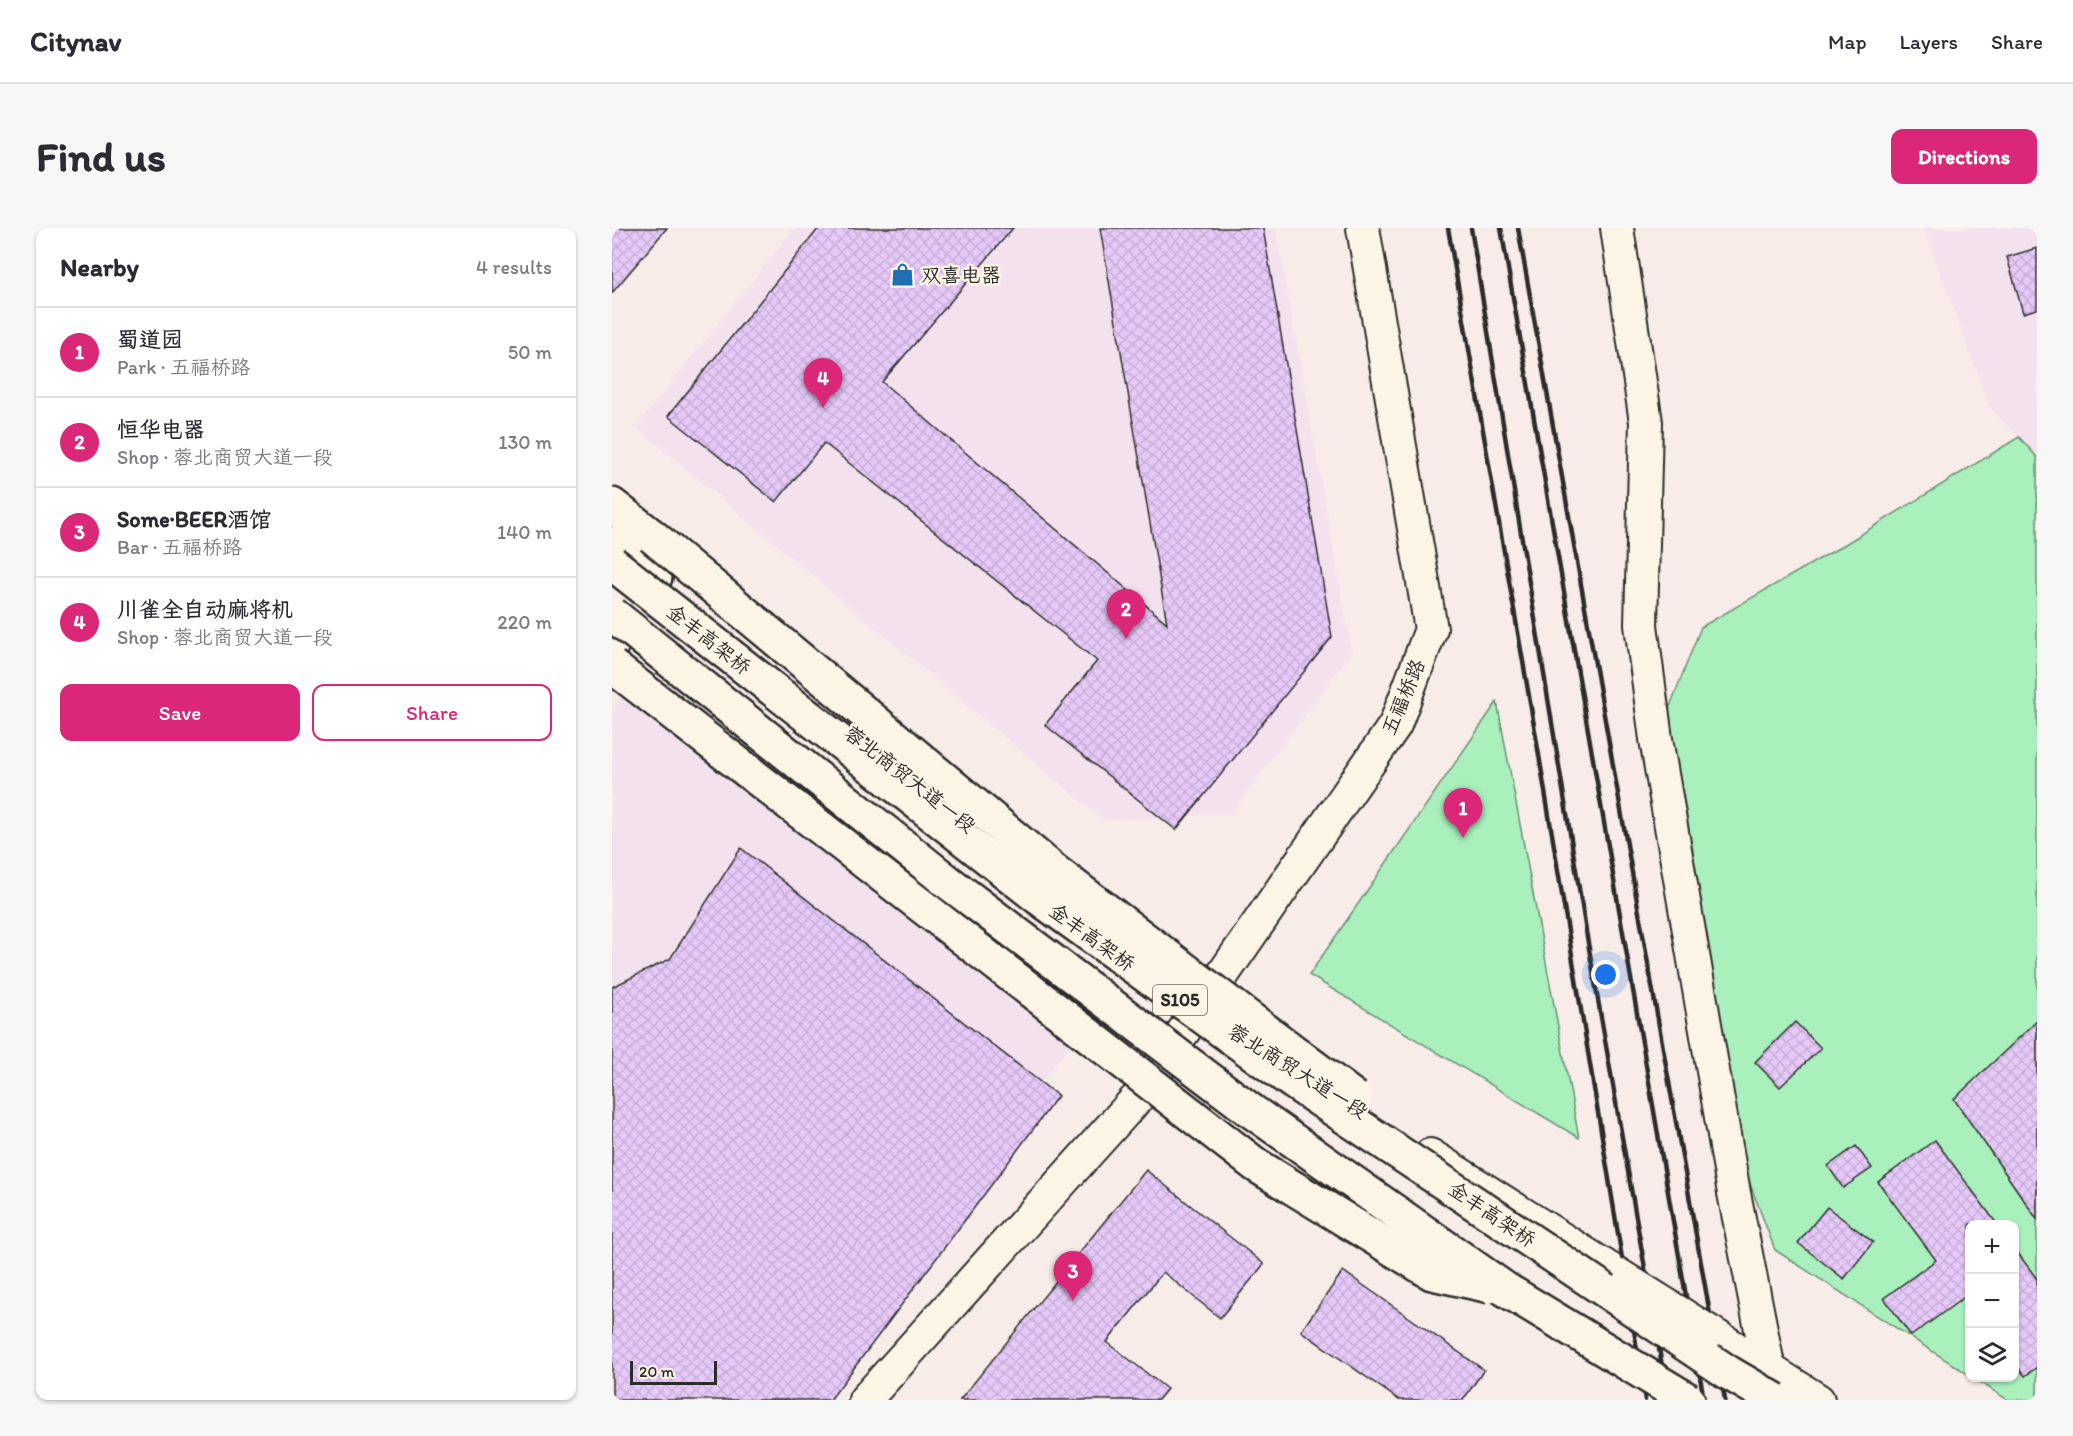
<!DOCTYPE html>
<html lang="en">
<head>
<meta charset="utf-8">
<style>
	:root { --surface:#fff; --page:#f7f7f7; --text:#2b2b33; --muted:#7c7c81; --line:#e1e1e2; --accent:#db2777 }
	body { margin:0; font-family:Itim,"LXGW WenKai TC",sans-serif; background:var(--page); color:var(--text) }
	.controls { position:absolute; right:18px; bottom:18px; display:grid; overflow:hidden; border-radius:12px; box-shadow:0 2px 4px #0004 }
	.controls button { width:54px; height:54px; display:grid; place-items:center; padding:0; border:0; border-bottom:2px solid var(--line); background:var(--surface); color:var(--text); font:30px sans-serif }
	.scale { position:absolute; left:18px; bottom:15px; width:87px; box-sizing:border-box; padding-left:6px; border:3px solid #2b2b2b; border-top:0; font-size:16px; line-height:21px; white-space:nowrap; color:#2b2b2b; -webkit-text-stroke:4px #fcf5e5; paint-order:stroke }
	.you { position:absolute; left:994px; top:747px; width:21px; height:21px; margin:-15px; border:4px solid #fff; border-radius:50%; background:#1a73e8; box-shadow:0 0 0 9px #1a73e833 }
	.badge { display:grid; place-items:center; width:39px; height:39px; border-radius:50%; background:var(--accent); color:#fff; font-size:20px; font-weight:700 }
	.pin { position:absolute; translate:-50% -50px; filter:drop-shadow(0 2px 3px #0008) }
	.pin::after { content:''; position:absolute; top:32px; width:21px; height:18px; background:inherit; clip-path:polygon(0 0,100% 0,50% 100%) }
	.list { margin:0; padding:0; list-style:none }
	h2 { display:flex; justify-content:space-between; align-items:center; height:78px; margin:0; padding:0 24px; font-size:26px }
	h2 small { font-size:20px; font-weight:400; color:var(--muted) }
	.list li { display:grid; grid-template-columns:39px 1fr auto; gap:18px; align-items:center; box-sizing:border-box; height:90px; padding:0 24px; border-top:2px solid var(--line) }
	.list b { display:block; font-size:22px; white-space:nowrap }
	.list p { margin:0; font-size:20px; white-space:nowrap; color:var(--muted) }
	.list em { font-size:20px; font-style:normal; color:var(--muted) }
	.actions { display:flex; gap:12px; padding:18px 24px }
	.actions a { flex:1; padding:14px 0; border:2px solid var(--accent); border-radius:12px; text-align:center; font-size:21px; color:var(--accent) }
	.actions .main { background:var(--accent); color:#fff }
	.icon { flex:none; width:33px; height:33px; fill:none; stroke:currentColor; stroke-width:2; stroke-linecap:round; stroke-linejoin:round }
	.map { position:relative; flex:none; width:1425px; height:1172px; overflow:hidden; border-radius:12px }
	header { display:flex; align-items:center; gap:36px; box-sizing:border-box; height:84px; padding:0 30px; background:var(--surface); border-bottom:2px solid var(--line) }
	header strong { font-size:28px }
	nav { display:flex; gap:33px; margin-inline-start:auto; font-size:21px }
	.intro { display:flex; align-items:center; justify-content:space-between; box-sizing:border-box; height:144px; padding:0 36px }
	h1 { margin:0; font-size:42px }
	.button { padding:15px 27px; border-radius:12px; background:var(--accent); color:#fff; font-size:21px; font-weight:700 }
	main { display:flex; gap:36px; padding:0 36px }
	aside { flex:1; background:var(--surface); border-radius:12px; box-shadow:0 2px 4px #0004 }
	.map>svg:first-child { display:block }
	.built { fill:#f3e2ee }
	.green { fill:#a9f0bd; stroke:#6a8e74; stroke-width:1.5 }
	.building { fill:url(#building-cross-hatch); stroke:#2b2b2b; stroke-width:1.5 }
	.lines { fill:none; stroke-linecap:round; stroke-linejoin:round }
	.minor-casing { stroke:#2b2b2b; stroke-width:36 }
	.secondary-casing { stroke:#2b2b2b; stroke-width:38 }
	.trunk-casing { stroke:#2b2b2b; stroke-width:38 }
	.minor { stroke:#fcf5e5; stroke-width:32 }
	.secondary { stroke:#fcf5e5; stroke-width:33 }
	.trunk { stroke:#fcf5e5; stroke-width:33 }
	.rail { stroke:#2b2b2b; stroke-width:4.5 }
	.minor-bridge-casing { stroke:#2b2b2b; stroke-width:36; stroke-linecap:butt }
	.trunk-bridge-casing { stroke:#2b2b2b; stroke-width:38; stroke-linecap:butt }
	.minor-bridge { stroke:#fcf5e5; stroke-width:32 }
	.trunk-bridge { stroke:#fcf5e5; stroke-width:33 }
	.labels { text-anchor:middle; stroke-width:5; stroke-linejoin:round; paint-order:stroke }
	.shield { fill:#fcf5e5; stroke:#6a6863; stroke-width:1.5 }
	.shield-label { font-size:18px; font-weight:bold; fill:#2b2b2b }
	.poi-label { font-size:20px; fill:#2b2b2b; stroke:#fcf5e5; text-anchor:start }
	.street-label { font-size:20px; fill:#2b2b2b; stroke:#fcf5e5 }
</style>
</head>
<body>
<header>
<strong>Citynav</strong>
<nav><a>Map</a><a>Layers</a><a>Share</a></nav>
</header>
<div class="intro"><h1>Find us</h1><a class="button">Directions</a></div>
<main>
<aside>
<h2>Nearby<small>4 results</small></h2>
<ul class="list">
<li><span class="badge">1</span><div><b>蜀道园</b><p>Park · 五福桥路</p></div><em>50 m</em></li>
<li><span class="badge">2</span><div><b>恒华电器</b><p>Shop · 蓉北商贸大道一段</p></div><em>130 m</em></li>
<li><span class="badge">3</span><div><b>Some·BEER酒馆</b><p>Bar · 五福桥路</p></div><em>140 m</em></li>
<li><span class="badge">4</span><div><b>川雀全自动麻将机</b><p>Shop · 蓉北商贸大道一段</p></div><em>220 m</em></li>
</ul>
<div class="actions"><a class="main">Save</a><a>Share</a></div>
</aside>
<div class="map">
<svg width="1425" height="1172" viewBox="0 0 1425 1172">
	<defs>
		<pattern id="building-cross-hatch" width="8" height="8" patternUnits="userSpaceOnUse" patternTransform="scale(1.5)"><rect width="8" height="8" fill="#e6c9f8"/><path d="M0 0l8 8M0 8l8-8" fill="none" stroke="#c5add5"/></pattern>
	</defs>
	<rect width="100%" height="100%" fill="#f8ece9"/>
	<filter id="ink" filterUnits="userSpaceOnUse"><feTurbulence type="fractalNoise" baseFrequency=".0167" numOctaves="2"/><feDisplacementMap in="SourceGraphic" scale="12" xChannelSelector="R" yChannelSelector="G"/><feConvolveMatrix kernelMatrix="1 2 1 2 8 2 1 2 1" color-interpolation-filters="sRGB"/></filter>
	<g filter="url(#ink)">
		<g class="built">
			<path d="M 182,0 L 664,0 L 740,424 L 619,586 L 491,592 L 24,199 Z"/>
			<path d="M 1312,0 L 1425,0 L 1425,229 L 1377,178 Z"/>
			<path d="M 25,445 L 464,809 L 187,1172 L 0,1172 L 0,482 Z"/>
		</g>
		<g class="green">
			<path d="M 1407,209 L 1425,229 L 1425,1172 L 1396,1172 L 1361,1150 L 1402,1150 L 1402,996 L 1358,996 L 1357,1147 L 1163,1022 L 1132,940 L 1051,496 L 1089,399 L 1230,318 Z"/>
			<path d="M 885,474 L 967,910 L 697,747 Z"/>
		</g>
		<g class="building">
			<path d="M 0,0 L 55,0 L 0,65 Z"/>
			<path d="M 207,0 L 401,0 L 270,154 L 555,395 L 488,0 L 651,0 L 720,409 L 564,602 L 433,497 L 485,433 L 212,215 L 164,274 L 56,188 Z"/>
			<path d="M 1425,20 L 1425,81 L 1411,85 L 1395,29 Z"/>
			<path d="M 129,620 L 446,868 L 218,1172 L 0,1172 L 0,759 L 58,731 Z"/>
			<path d="M 1425,793 L 1425,991 L 1342,871 Z"/>
			<path d="M 1183,794 L 1209,820 L 1168,859 L 1143,834 Z"/>
			<path d="M 1323,912 L 1385,996 L 1358,996 L 1358,1073 L 1354,1068 L 1299,1108 L 1272,1070 L 1324,1032 L 1266,954 Z"/>
			<path d="M 1244,918 L 1260,940 L 1231,960 L 1216,938 Z"/>
			<path d="M 534,942 L 652,1036 L 608,1090 L 551,1044 L 495,1114 L 555,1161 L 546,1172 L 348,1172 Z"/>
			<path d="M 1215,979 L 1261,1014 L 1232,1051 L 1186,1015 Z"/>
			<path d="M 1402,1020 L 1425,1051 L 1425,1139 L 1413,1148 L 1402,1134 Z"/>
			<path d="M 731,1043 L 872,1142 L 851,1172 L 787,1172 L 689,1103 Z"/>
		</g>
		<g class="lines">
			<defs>
				<g id="minor">
					<path d="M 1005,0 L 1034,194 L 1029,397 L 1044,511 L 1122,965 L 1163,1172"/>
					<path d="M 0,417 L 5,410"/>
					<path d="M 818,927 L 1018,1054"/>
					<path d="M 1098,1104 L 1206,1172"/>
					<path d="M 253,1172 L 527,868 L 783,497 L 819,401 L 751,0"/>
				</g>
				<path id="secondary" d="M 0,315 L 43,349"/>
				<path id="trunk" d="M 0,277 L 40,308"/>
			</defs>
			<use href="#minor" class="minor-casing"/>
			<use href="#secondary" class="secondary-casing"/>
			<use href="#trunk" class="trunk-casing"/>
			<use href="#minor" class="minor"/>
			<use href="#secondary" class="secondary"/>
			<use href="#trunk" class="trunk"/>
			<g class="rail">
				<path d="M 836,0 L 923,503 L 1010,1030"/>
				<path d="M 859,0 L 975,709 L 1056,1172"/>
				<path d="M 889,0 L 1092,1172"/>
				<path d="M 906,0 L 1098,1086"/>
				<path d="M 1017,1071 L 1033,1172"/>
				<path d="M 1105,1127 L 1113,1172"/>
			</g>
			<defs>
				<path id="minor-bridge" d="M 1018,1054 L 1098,1104"/>
				<g id="trunk-bridge">
					<path d="M 40,308 L 446,646 L 743,870"/>
					<path d="M 0,335 L 427,670 L 681,854 L 1117,1145 L 1163,1172"/>
					<path d="M 0,386 L 336,654 L 638,882 L 893,1061 L 1076,1172"/>
					<path d="M 0,438 L 644,937 L 820,1045 L 878,1058"/>
				</g>
			</defs>
			<use href="#minor-bridge" class="minor-bridge-casing"/>
			<use href="#trunk-bridge" class="trunk-bridge-casing"/>
			<use href="#minor-bridge" class="minor-bridge"/>
			<use href="#trunk-bridge" class="trunk-bridge"/>
		</g>
	</g>
	<defs>
		<symbol id="shop-bare" viewBox="-9 -9 18 18"><path d="M-5-2.5h2.3a2.7 3.5 0 0 1 5.4 0H5L5.5 6h-11ZM-1.5-2.5h3a1.5 2.3 0 0 0-3 0Z" fill="#1f6fb2" stroke="#fcf5e5" stroke-width="2.5" paint-order="stroke"/></symbol>
	</defs>
	<g fill-rule="evenodd">
		<use href="#shop-bare" x="274" y="30" width="33" height="33"/>
	</g>
	<g class="labels">
		<rect class="shield" x="541" y="757" width="54" height="30" rx="4.5"/>
		<g class="shield-label">
			<text x="568" y="778">S105</text>
		</g>
		<g class="poi-label">
			<text x="309" y="54">双喜电器</text>
		</g>
		<g class="street-label">
			<text transform="translate(97 411) rotate(38)" y="7">金丰高架桥</text>
			<text transform="translate(791 469) rotate(-67)" y="7">五福桥路</text>
			<text transform="translate(298 551) rotate(38)" y="7">蓉北商贸大道一段</text>
			<text transform="translate(480 709) rotate(36)" y="7">金丰高架桥</text>
			<text transform="translate(686 843) rotate(32)" y="7">蓉北商贸大道一段</text>
			<text transform="translate(880 986) rotate(34)" y="7">金丰高架桥</text>
		</g>
	</g>
</svg>
<div class="controls">
<button>+</button>
<button>−</button>
<button><svg class="icon" aria-label="layers" viewBox="0 0 24 24"><path d="M12 4l9 5-9 5-9-5zM3 14l9 5 9-5"/></svg></button>
</div>
<div class="scale">20 m</div>
<div class="you"></div>
<div class="pin badge" style="left:851px;top:610px">1</div>
<div class="pin badge" style="left:514px;top:411px">2</div>
<div class="pin badge" style="left:461px;top:1073px">3</div>
<div class="pin badge" style="left:211px;top:180px">4</div>
</div>
</main>
</body>
</html>
